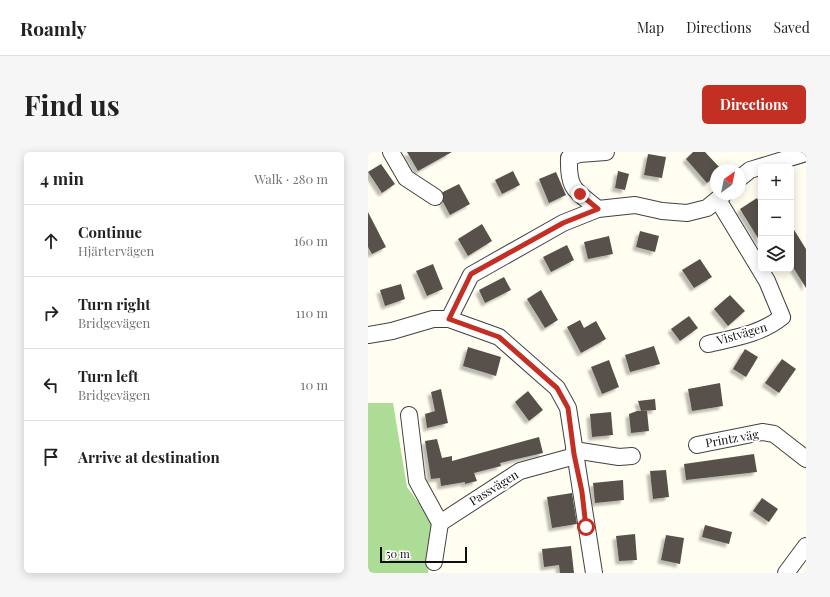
<!DOCTYPE html>
<html lang="en">
<head>
<meta charset="utf-8">
<style>
	:root { --surface:#fff; --page:#f6f6f6; --text:#222; --muted:#767676; --line:#e0e0e0; --accent:#c32f22 }
	body { margin:0; font-family:"Playfair Display",serif; background:var(--page); color:var(--text) }
	.controls { position:absolute; right:12px; top:12px; display:grid; overflow:hidden; border-radius:6px; box-shadow:0 2px 10px #0003 }
	.controls button { width:36px; height:36px; display:grid; place-items:center; padding:0; border:0; border-bottom:1px solid var(--line); background:var(--surface); color:var(--text); font:20px sans-serif }
	.compass { position:absolute; left:342px; top:12px; width:36px; height:36px; border-radius:50%; background:var(--surface); box-shadow:0 2px 10px #0003; rotate:33deg }
	.scale { position:absolute; left:12px; bottom:10px; width:87px; box-sizing:border-box; padding-left:4px; border:2px solid #0f0f0f; border-top:0; font-size:11px; line-height:14px; white-space:nowrap; color:#0f0f0f; -webkit-text-stroke:3px #fff; paint-order:stroke }
	.stop { position:absolute; width:12px; height:12px; margin:-9px; border:3px solid #c32f22; border-radius:50%; background:#fff }
	.stop.end { background:#c32f22; border-color:#fff; box-shadow:0 1px 4px #0008 }
	.list { margin:0; padding:0; list-style:none }
	h2 { display:flex; justify-content:space-between; align-items:center; height:52px; margin:0; padding:0 16px; font-size:17px }
	h2 small { font-size:13px; font-weight:400; color:var(--muted) }
	.list li { display:grid; grid-template-columns:26px 1fr auto; gap:12px; align-items:center; box-sizing:border-box; height:72px; padding:0 16px; border-top:1px solid var(--line) }
	.list b { display:block; font-size:15px; white-space:nowrap }
	.list p { margin:0; font-size:13px; white-space:nowrap; color:var(--muted) }
	.list em { font-size:13px; font-style:normal; color:var(--muted) }
	.icon { flex:none; width:22px; height:22px; fill:none; stroke:currentColor; stroke-width:2; stroke-linecap:round; stroke-linejoin:round }
	.map { position:relative; flex:none; width:438px; height:421px; overflow:hidden; border-radius:6px }
	header { display:flex; align-items:center; gap:24px; box-sizing:border-box; height:56px; padding:0 20px; background:var(--surface); border-bottom:1px solid var(--line) }
	header strong { font-size:19px }
	nav { display:flex; gap:22px; margin-inline-start:auto; font-size:14px }
	.intro { display:flex; align-items:center; justify-content:space-between; box-sizing:border-box; height:96px; padding:0 24px }
	h1 { margin:0; font-size:28px }
	.button { padding:10px 18px; border-radius:6px; background:var(--accent); color:#fff; font-size:14px; font-weight:700 }
	main { display:flex; gap:24px; padding:0 24px }
	aside { flex:1; background:var(--surface); border-radius:6px; box-shadow:0 2px 10px #0003 }
	.map>svg:first-child { display:block }
	.forest { fill:#addc97 }
	.building { fill:#58514b; filter:url(#shadow) }
	.lines { fill:none; stroke-linecap:round; stroke-linejoin:round }
	.minor-casing { stroke:#424242; stroke-width:18 }
	.minor { stroke:#fff; stroke-width:16 }
	.route { stroke:#c32f22; stroke-width:5 }
	.labels { text-anchor:middle; stroke-width:4; stroke-linejoin:round; paint-order:stroke }
	.street-label { font-size:12px; fill:#0f0f0f; stroke:#fff }
</style>
</head>
<body>
<header>
<strong>Roamly</strong>
<nav><a>Map</a><a>Directions</a><a>Saved</a></nav>
</header>
<div class="intro"><h1>Find us</h1><a class="button">Directions</a></div>
<main>
<aside>
<h2>4 min<small>Walk · 280 m</small></h2>
<ul class="list">
<li><svg class="icon" aria-label="ahead" viewBox="0 0 24 24"><path d="M12 20V5M6 11l6-6 6 6"/></svg><div><b>Continue</b><p>Hjärtervägen</p></div><em>160 m</em></li>
<li><svg class="icon" aria-label="right" viewBox="0 0 24 24"><path d="M7 20v-9h11M14 6l5 5-5 5"/></svg><div><b>Turn right</b><p>Bridgevägen</p></div><em>110 m</em></li>
<li><svg class="icon" aria-label="left" viewBox="0 0 24 24"><path d="M17 20v-9H6M10 6l-5 5 5 5"/></svg><div><b>Turn left</b><p>Bridgevägen</p></div><em>10 m</em></li>
<li><svg class="icon" aria-label="arrive" viewBox="0 0 24 24"><path d="M6 21V4h12l-3 4 3 4H6"/></svg><div><b>Arrive at destination</b></div></li>
</ul>
</aside>
<div class="map">
<svg width="438" height="421" viewBox="0 0 438 421">
	<defs>
		<filter id="shadow"><feDropShadow dx="-3.5" dy="3.5" stdDeviation="1" flood-color="#0004"/></filter>
	</defs>
	<rect width="100%" height="100%" fill="#fffef0"/>
	<path class="forest" d="M 0,251 L 25,251 L 39,335 L 66,372 L 60,421 L 0,421 Z"/>
	<g class="building">
		<path d="M 39,0 L 84,0 L 50,19 Z"/>
		<path d="M 325,0 L 337,0 L 354,18 L 348,18 L 348,23 L 339,31 L 318,7 Z"/>
		<path d="M 280,2 L 298,5 L 294,26 L 276,23 Z"/>
		<path d="M 13,12 L 27,32 L 14,41 L 0,20 Z"/>
		<path d="M 145,19 L 152,33 L 134,42 L 127,28 Z"/>
		<path d="M 250,19 L 261,22 L 257,38 L 247,36 Z"/>
		<path d="M 188,20 L 198,43 L 181,51 L 171,27 Z"/>
		<path d="M 91,32 L 102,52 L 82,63 L 75,50 L 75,40 Z"/>
		<path d="M 389,46 L 393,54 L 393,91 L 372,57 Z"/>
		<path d="M 0,60 L 18,95 L 4,102 L 0,95 Z"/>
		<path d="M 114,72 L 124,89 L 100,104 L 90,87 Z"/>
		<path d="M 423,73 L 438,97 L 438,136 L 423,112 Z"/>
		<path d="M 272,79 L 291,84 L 287,100 L 268,95 Z"/>
		<path d="M 241,84 L 245,102 L 220,107 L 216,90 Z"/>
		<path d="M 199,93 L 206,108 L 183,120 L 175,105 Z"/>
		<path d="M 332,107 L 344,125 L 326,136 L 314,118 Z"/>
		<path d="M 65,112 L 75,137 L 59,144 L 48,119 Z"/>
		<path d="M 136,125 L 143,138 L 117,151 L 111,138 Z"/>
		<path d="M 33,132 L 37,147 L 17,154 L 12,138 Z"/>
		<path d="M 173,138 L 190,168 L 177,176 L 159,147 Z"/>
		<path d="M 362,143 L 377,159 L 360,174 L 346,157 Z"/>
		<path d="M 321,164 L 330,176 L 312,189 L 303,177 Z"/>
		<path d="M 212,168 L 216,176 L 228,169 L 238,187 L 213,201 L 199,175 Z"/>
		<path d="M 286,194 L 292,212 L 262,220 L 257,203 Z"/>
		<path d="M 100,195 L 133,205 L 128,224 L 95,214 Z"/>
		<path d="M 377,197 L 390,205 L 378,225 L 365,217 Z"/>
		<path d="M 414,207 L 428,217 L 411,241 L 397,231 Z"/>
		<path d="M 241,208 L 251,235 L 234,242 L 223,215 Z"/>
		<path d="M 352,231 L 355,254 L 324,259 L 320,237 Z"/>
		<path d="M 73,237 L 80,271 L 59,276 L 57,262 L 67,259 L 63,240 Z"/>
		<path d="M 160,239 L 175,258 L 161,269 L 147,250 Z"/>
		<path d="M 287,247 L 288,258 L 273,259 L 270,249 Z"/>
		<path d="M 269,259 L 279,259 L 281,279 L 263,281 L 261,262 Z"/>
		<path d="M 243,260 L 245,283 L 224,285 L 222,262 Z"/>
		<path d="M 171,285 L 175,301 L 132,311 L 133,314 L 106,321 L 109,329 L 97,332 L 97,330 L 73,334 L 72,326 L 63,327 L 57,289 L 69,287 L 74,306 L 84,304 L 84,309 Z"/>
		<path d="M 386,302 L 389,320 L 318,328 L 316,312 Z"/>
		<path d="M 298,318 L 301,345 L 285,347 L 282,319 Z"/>
		<path d="M 255,328 L 256,348 L 227,351 L 225,331 Z"/>
		<path d="M 204,341 L 209,372 L 184,376 L 179,345 Z"/>
		<path d="M 394,346 L 410,357 L 401,370 L 385,359 Z"/>
		<path d="M 337,373 L 364,380 L 361,392 L 334,385 Z"/>
		<path d="M 267,382 L 269,408 L 251,409 L 248,384 Z"/>
		<path d="M 298,383 L 316,386 L 312,412 L 293,408 Z"/>
		<path d="M 203,394 L 206,421 L 192,421 L 191,413 L 176,415 L 174,397 Z"/>
	</g>
	<g class="lines">
		<defs>
			<g id="minor">
				<path d="M 23,0 L 38,26 L 67,45"/>
				<path d="M 372,26 L 382,18 L 438,1"/>
				<path d="M 230,57 C 207,38 200,38 201,6 L 211,2 L 238,0"/>
				<path d="M 81,167 L 103,123 L 195,71 L 230,57 L 267,53 L 294,59 L 319,61 L 339,56 L 356,42"/>
				<path d="M 0,183 L 24,179 L 65,167 L 81,167 L 131,185 L 189,236 L 200,256 L 226,421"/>
				<path d="M 340,192 C 366,186 393,182 414,165 L 399,129 L 350,48"/>
				<path d="M 41,263 L 49,329 L 72,371 L 66,410"/>
				<path d="M 329,293 L 394,280 L 406,282 L 438,307"/>
				<path d="M 206,298 L 251,305 L 264,304"/>
				<path d="M 72,371 L 152,319 L 207,304"/>
				<path d="M 418,421 L 438,394"/>
			</g>
		</defs>
		<use href="#minor" class="minor-casing"/>
		<use href="#minor" class="minor"/>
	</g>
	<g class="lines">
		<path class="route" d="M 212,42 L 230,57 L 195,71 L 103,122 L 81,167 L 131,185 L 189,236 L 200,256 L 206,302 L 214,340 L 218,375"/>
	</g>
	<g class="labels">
		<g class="street-label">
			<text transform="translate(374 182) rotate(-16)" y="4">Vistvägen</text>
			<text transform="translate(364 287) rotate(-10)" y="4">Printz väg</text>
			<text transform="translate(126 336) rotate(-32)" y="4">Passvägen</text>
		</g>
	</g>
</svg>
<div class="controls">
<button>+</button>
<button>−</button>
<button><svg class="icon" aria-label="layers" viewBox="0 0 24 24"><path d="M12 4l9 5-9 5-9-5zM3 14l9 5 9-5"/></svg></button>
</div>
<svg class="compass" viewBox="-18 -18 36 36"><path d="M0-13l5 13h-10z" fill="#e53935"/><path d="M0 13l5-13h-10z" fill="#767676"/></svg>
<div class="scale">50 m</div>
<div class="stop" style="left:218px;top:375px"></div>
<div class="stop end" style="left:212px;top:42px"></div>
</div>
</main>
</body>
</html>
